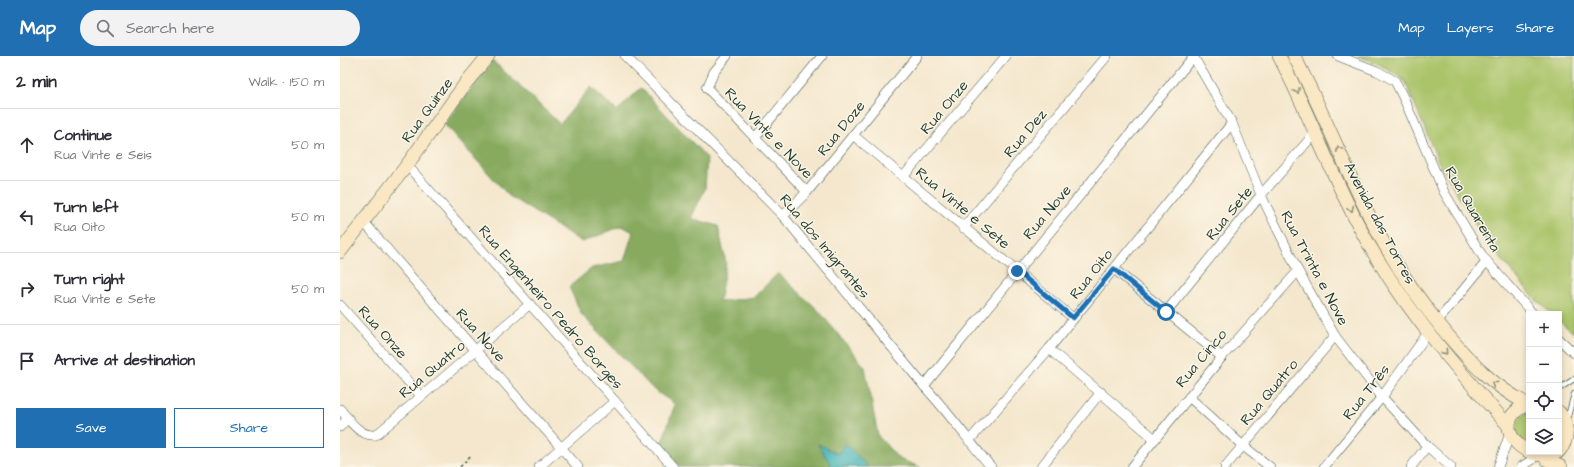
<!DOCTYPE html>
<html lang="en">
<head>
<meta charset="utf-8">
<style>
	:root { --surface:#fff; --page:#f2f2f3; --text:#2b2b33; --muted:#7c7c81; --line:#e1e1e2; --accent:#1f6fb2 }
	body { margin:0; font-family:"Architects Daughter",sans-serif; background:var(--page); color:var(--text) }
	.controls { position:absolute; right:12px; bottom:12px; display:grid; overflow:hidden; border-radius:0px; box-shadow:0 2px 6px #0003 }
	.controls button { width:36px; height:36px; display:grid; place-items:center; padding:0; border:0; border-bottom:1px solid var(--line); background:var(--surface); color:var(--text); font:20px sans-serif }
	.stop { position:absolute; width:12px; height:12px; margin:-9px; border:3px solid #1f6fb2; border-radius:50%; background:#fff }
	.stop.end { background:#1f6fb2; border-color:#fff; box-shadow:0 1px 4px #0008 }
	.list { margin:0; padding:0; list-style:none }
	h2 { display:flex; justify-content:space-between; align-items:center; height:52px; margin:0; padding:0 16px; font-size:17px }
	h2 small { font-size:13px; font-weight:400; color:var(--muted) }
	.list li { display:grid; grid-template-columns:26px 1fr auto; gap:12px; align-items:center; box-sizing:border-box; height:72px; padding:0 16px; border-top:1px solid var(--line) }
	.list b { display:block; font-size:15px; white-space:nowrap }
	.list p { margin:0; font-size:13px; white-space:nowrap; color:var(--muted) }
	.list em { font-size:13px; font-style:normal; color:var(--muted) }
	.actions { display:flex; gap:8px; padding:12px 16px }
	.actions a { flex:1; padding:9px 0; border:1px solid var(--accent); border-radius:0px; text-align:center; font-size:14px; color:var(--accent) }
	.actions .main { background:var(--accent); color:#fff }
	.icon { flex:none; width:22px; height:22px; fill:none; stroke:currentColor; stroke-width:2; stroke-linecap:round; stroke-linejoin:round }
	.map { position:relative; flex:none; width:1234px; height:411px; overflow:hidden }
	header { display:flex; align-items:center; gap:24px; box-sizing:border-box; height:56px; padding:0 20px; background:var(--accent); color:#fff }
	header strong { font-size:19px }
	nav { display:flex; gap:22px; margin-inline-start:auto; font-size:14px }
	.search { width:280px; height:36px; background:var(--page); display:flex; align-items:center; gap:10px; box-sizing:border-box; padding:0 14px; border-radius:22px; color:var(--muted); font-size:15px }
	main { display:flex }
	aside { flex:1; background:var(--surface) }
	.map>svg:first-child { display:block }
	.green { fill:#aac46a; stroke:#64804f }
	.forest { fill:#87aa5e; stroke:#537449 }
	.water { fill:#41b2b8; stroke:#307876 }
	.lines { fill:none; stroke-linecap:round; stroke-linejoin:round }
	.lane-casing { stroke:#3f564b; stroke-width:6 }
	.street-casing { stroke:#3f564b; stroke-width:10 }
	.secondary-casing { stroke:#3f564b; stroke-width:14 }
	.path { stroke:#3f564b; stroke-width:1.5; stroke-dasharray:3 3; stroke-linecap:butt }
	.lane { stroke:#fff; stroke-width:4.5 }
	.street { stroke:#fff; stroke-width:9 }
	.secondary { stroke:#fae7c3; stroke-width:13 }
	.oneway { stroke:#8c927c }
	.route { stroke:#1f6fb2; stroke-width:5 }
	.labels { text-anchor:middle; stroke-width:3; stroke-linejoin:round; paint-order:stroke }
	.street-label { font-size:15px; fill:#1f3d34; stroke:#fcf5e5 }
</style>
</head>
<body>
<header>
<strong>Map</strong>
<div class="search"><svg class="icon" aria-label="search" viewBox="0 0 24 24"><circle cx="10" cy="10" r="6"/><path d="M15 15l6 6"/></svg>Search here</div>
<nav><a>Map</a><a>Layers</a><a>Share</a></nav>
</header>
<main>
<aside>
<h2>2 min<small>Walk · 150 m</small></h2>
<ul class="list">
<li><svg class="icon" aria-label="ahead" viewBox="0 0 24 24"><path d="M12 20V5M6 11l6-6 6 6"/></svg><div><b>Continue</b><p>Rua Vinte e Seis</p></div><em>50 m</em></li>
<li><svg class="icon" aria-label="left" viewBox="0 0 24 24"><path d="M17 20v-9H6M10 6l-5 5 5 5"/></svg><div><b>Turn left</b><p>Rua Oito</p></div><em>50 m</em></li>
<li><svg class="icon" aria-label="right" viewBox="0 0 24 24"><path d="M7 20v-9h11M14 6l5 5-5 5"/></svg><div><b>Turn right</b><p>Rua Vinte e Sete</p></div><em>50 m</em></li>
<li><svg class="icon" aria-label="arrive" viewBox="0 0 24 24"><path d="M6 21V4h12l-3 4 3 4H6"/></svg><div><b>Arrive at destination</b></div></li>
</ul>
<div class="actions"><a class="main">Save</a><a>Share</a></div>
</aside>
<div class="map">
<svg width="1234" height="411" viewBox="0 0 1234 411">
	<rect width="100%" height="100%" fill="#fcf5e5"/>
	<filter id="ink" filterUnits="userSpaceOnUse"><feTurbulence type="fractalNoise" baseFrequency=".025" numOctaves="2"/><feDisplacementMap in="SourceGraphic" scale="8" xChannelSelector="R" yChannelSelector="G"/><feConvolveMatrix kernelMatrix="1 2 1 2 8 2 1 2 1" color-interpolation-filters="sRGB"/></filter>
	<filter id="wash" filterUnits="userSpaceOnUse"><feTurbulence type="fractalNoise" baseFrequency=".012" numOctaves="4" result="noise"/><feDisplacementMap in="SourceGraphic" scale="16" xChannelSelector="R" yChannelSelector="G"/><feGaussianBlur stdDeviation="0.9" result="paint"/><feColorMatrix in="noise" values="0 0 0 0 0 0 0 0 0 0 0 0 0 0 0 0 0 1.4 0 .05"/><feComposite in="paint" operator="in"/></filter>
	<g filter="url(#wash)">
		<rect width="100%" height="100%" fill="#f4e7cd"/>
		<g class="green">
			<path d="M 1018,0 L 1234,0 L 1234,276 L 1230,274 L 1219,265 L 1219,258 L 1212,258 L 1195,243 L 1143,181 L 1099,107 L 1065,25 L 1039,8 Z"/>
			<path d="M 1189,355 L 1189,395 C 1186,392 1179,388 1177,383 C 1171,372 1180,360 1189,355 Z"/>
		</g>
		<path class="forest" d="M 153,5 L 220,68 L 251,31 L 277,55 L 301,32 L 367,102 L 365,133 L 351,162 L 378,170 L 386,207 L 379,246 L 414,241 L 438,217 L 478,254 L 525,311 L 538,380 L 559,403 L 580,411 L 340,411 L 321,389 L 335,348 L 314,334 L 242,259 L 229,231 L 252,212 L 284,205 L 293,176 L 282,170 L 242,186 L 169,140 L 104,68 Z"/>
		<path class="water" d="M 505,387 L 528,411 L 492,411 L 478,388 L 498,398 Z"/>
	</g>
	<g filter="url(#ink)">
		<g class="lines">
			<defs>
				<g id="lane">
					<path d="M 1219,333 L 1234,323"/>
					<path d="M 1227,364 L 1234,338"/>
				</g>
				<g id="street">
					<path d="M 285,0 L 443,160 L 584,330 C 608,356 628,384 651,411"/>
					<path d="M 387,0 L 374,16 L 367,32 L 467,136"/>
					<path d="M 853,0 L 892,67 L 921,139 L 958,215 L 995,280 L 1042,341 L 1087,390 L 1111,411"/>
					<path d="M 998,0 L 1037,15 L 1055,25 L 1064,43 L 1104,136 L 1143,201 L 1193,258"/>
					<path d="M 513,79 L 733,262"/>
					<path d="M 415,82 L 482,0"/>
					<path d="M 67,109 L 333,411"/>
					<path d="M 563,121 L 666,0"/>
					<path d="M 443,160 L 467,136 L 577,0"/>
					<path d="M 24,166 C 94,249 167,329 238,411"/>
					<path d="M 623,172 L 767,0"/>
					<path d="M 774,213 L 882,301"/>
					<path d="M 0,249 L 81,340"/>
					<path d="M 826,256 L 921,139 L 975,77"/>
					<path d="M 1097,266 L 1147,205"/>
					<path d="M 1219,283 L 1234,297"/>
					<path d="M 709,293 L 815,383"/>
					<path d="M 584,330 L 853,1"/>
					<path d="M 849,341 L 902,389 L 930,411"/>
					<path d="M 0,353 C 10,365 20,381 36,379 L 190,248"/>
					<path d="M 0,371 L 8,362"/>
					<path d="M 629,385 L 709,293 L 892,67"/>
					<path d="M 199,411 L 275,345"/>
					<path d="M 701,411 L 761,336"/>
					<path d="M 792,411 L 882,301 L 958,215"/>
					<path d="M 885,411 L 995,280"/>
					<path d="M 984,411 L 1042,341 L 1088,277"/>
					<path d="M 1071,411 L 1087,390"/>
					<path d="M 1158,411 L 1169,380"/>
					<path d="M 1181,411 L 1192,404"/>
				</g>
				<g id="secondary">
					<path d="M 939,0 C 974,67 999,140 1038,204 C 1075,265 1121,318 1169,370"/>
					<path d="M 954,0 C 979,47 999,97 1022,145 C 1044,192 1073,237 1106,277 C 1133,309 1151,328 1187,348"/>
					<path d="M 0,196 L 67,109 L 125,28 L 148,0"/>
					<path d="M 1189,348 C 1144,364 1184,411 1218,396"/>
					<path d="M 1219,356 C 1229,367 1229,384 1219,395"/>
					<path d="M 1206,403 L 1221,411"/>
				</g>
			</defs>
			<use href="#lane" class="lane-casing"/>
			<use href="#street" class="street-casing"/>
			<use href="#secondary" class="secondary-casing"/>
			<path class="path" d="M 120,411 L 132,398"/>
			<use href="#lane" class="lane"/>
			<use href="#street" class="street"/>
			<use href="#secondary" class="secondary"/>
		</g>
		<defs><path id="oneway-chevron" d="M-2-3.5L2.5 0L-2 3.5" fill="none" stroke-width="1.6" stroke-linecap="round" stroke-linejoin="round"/></defs>
		<g class="oneway">
			<use href="#oneway-chevron" transform="translate(957 35) rotate(64)"/>
			<use href="#oneway-chevron" transform="translate(999 93) rotate(-114)"/>
			<use href="#oneway-chevron" transform="translate(1011 153) rotate(63)"/>
			<use href="#oneway-chevron" transform="translate(1105 296) rotate(49)"/>
			<use href="#oneway-chevron" transform="translate(1154 328) rotate(-143)"/>
		</g>
	</g>
	<g class="lines" filter="url(#ink)">
		<path class="route" d="M 677,215 L 733,262 L 774,213 L 826,256"/>
	</g>
	<g class="labels">
		<g class="street-label">
			<text transform="translate(604 51) rotate(-50)" y="5">Rua Onze</text>
			<text transform="translate(87 54) rotate(-54)" y="5">Rua Quinze</text>
			<text transform="translate(501 72) rotate(-51)" y="5">Rua Doze</text>
			<text transform="translate(429 77) rotate(46)" y="5">Rua Vinte e Nove</text>
			<text transform="translate(685 77) rotate(-50)" y="5">Rua Dez</text>
			<text transform="translate(623 152) rotate(40)" y="5">Rua Vinte e Sete</text>
			<text transform="translate(1133 153) rotate(60)" y="5">Rua Quarenta</text>
			<text transform="translate(707 156) rotate(-50)" y="5">Rua Nove</text>
			<text transform="translate(889 157) rotate(-51)" y="5">Rua Sete</text>
			<text transform="translate(1040 167) rotate(62)" y="5">Avenida das Torres</text>
			<text transform="translate(485 190) rotate(50)" y="5">Rua dos Imigrantes</text>
			<text transform="translate(975 212) rotate(62)" y="5">Rua Trinta e Nove</text>
			<text transform="translate(751 218) rotate(-51)" y="5">Rua Oito</text>
			<text transform="translate(211 251) rotate(49)" y="5">Rua Engenheiro Pedro Borges</text>
			<text transform="translate(43 276) rotate(48)" y="5">Rua Onze</text>
			<text transform="translate(141 279) rotate(48)" y="5">Rua Nove</text>
			<text transform="translate(861 302) rotate(-50)" y="5">Rua Cinco</text>
			<text transform="translate(92 313) rotate(-40)" y="5">Rua Quatro</text>
			<text transform="translate(929 336) rotate(-50)" y="5">Rua Quatro</text>
			<text transform="translate(1026 336) rotate(-52)" y="5">Rua Três</text>
		</g>
	</g>
</svg>
<div class="controls">
<button>+</button>
<button>−</button>
<button><svg class="icon" aria-label="locate" viewBox="0 0 24 24"><circle cx="12" cy="12" r="6"/><path d="M12 2v4M12 18v4M2 12h4M18 12h4"/></svg></button>
<button><svg class="icon" aria-label="layers" viewBox="0 0 24 24"><path d="M12 4l9 5-9 5-9-5zM3 14l9 5 9-5"/></svg></button>
</div>
<div class="stop" style="left:826px;top:256px"></div>
<div class="stop end" style="left:677px;top:215px"></div>
</div>
</main>
</body>
</html>
